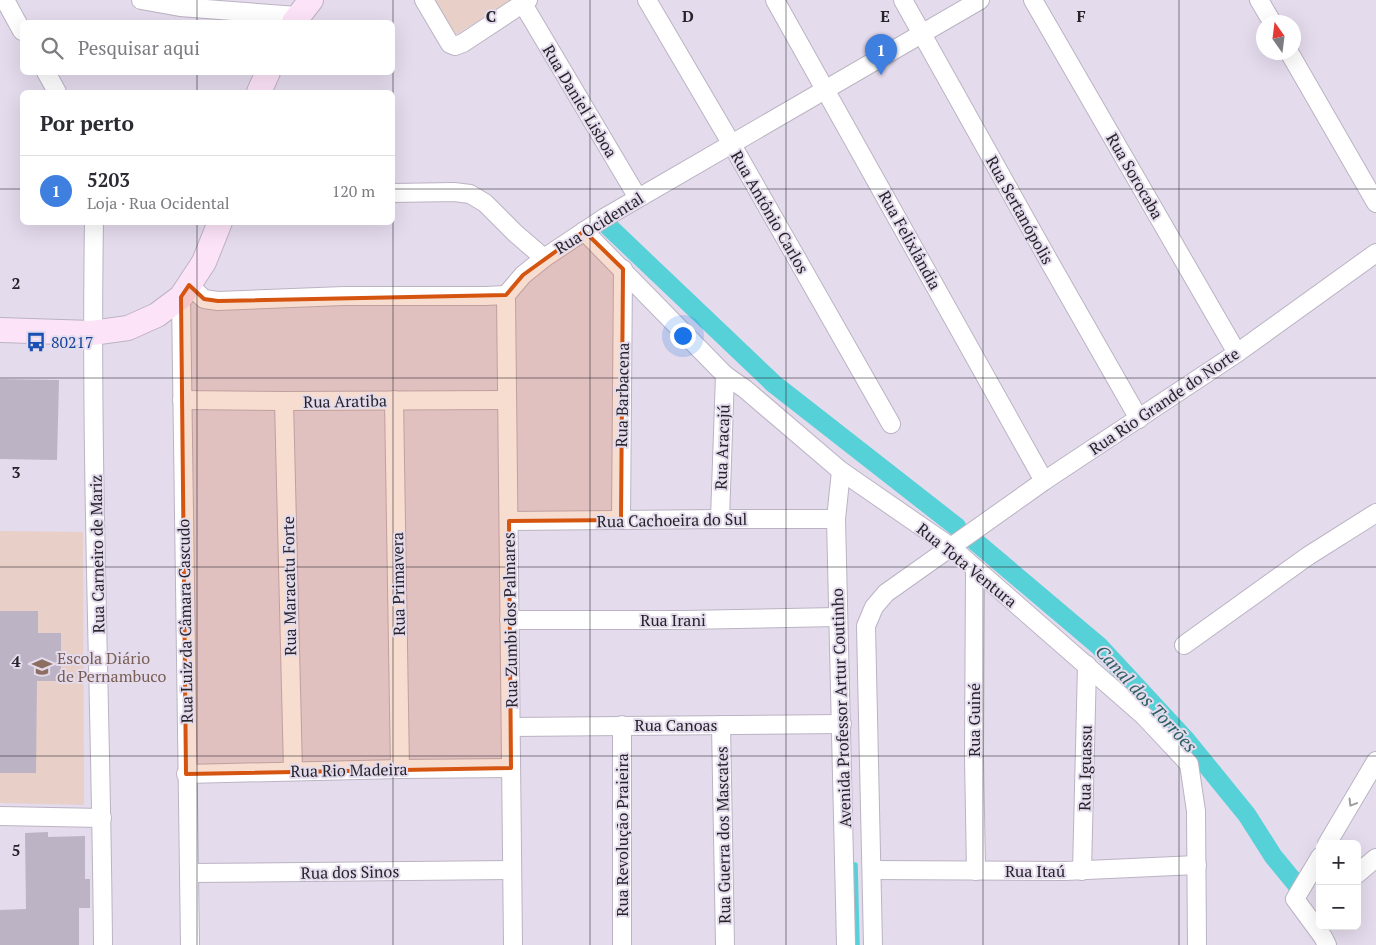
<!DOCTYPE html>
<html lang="pt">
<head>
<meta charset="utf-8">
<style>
	:root { --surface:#fff; --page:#f7f7f7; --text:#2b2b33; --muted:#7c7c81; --line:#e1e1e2; --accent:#38807e }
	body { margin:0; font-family:"PT Serif",serif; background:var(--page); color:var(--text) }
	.controls { position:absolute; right:15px; bottom:15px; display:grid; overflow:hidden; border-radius:8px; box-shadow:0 5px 20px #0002 }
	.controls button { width:45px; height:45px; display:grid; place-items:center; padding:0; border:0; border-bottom:1px solid var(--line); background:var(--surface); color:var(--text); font:25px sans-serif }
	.compass { position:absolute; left:1256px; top:15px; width:45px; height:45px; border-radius:50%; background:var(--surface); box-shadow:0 5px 20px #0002; rotate:346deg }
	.you { position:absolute; left:682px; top:335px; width:18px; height:18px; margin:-12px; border:4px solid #fff; border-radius:50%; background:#1a73e8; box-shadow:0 0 0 8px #1a73e833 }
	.badge { display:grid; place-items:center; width:32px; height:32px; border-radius:50%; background:var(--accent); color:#fff; font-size:16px; font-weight:700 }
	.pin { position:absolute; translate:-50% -41px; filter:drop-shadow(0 1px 2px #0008) }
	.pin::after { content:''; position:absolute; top:26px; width:18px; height:15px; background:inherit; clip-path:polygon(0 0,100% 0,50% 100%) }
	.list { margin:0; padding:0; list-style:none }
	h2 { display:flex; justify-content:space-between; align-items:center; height:65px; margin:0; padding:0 20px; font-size:21px }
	h2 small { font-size:16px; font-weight:400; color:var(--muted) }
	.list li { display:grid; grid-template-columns:32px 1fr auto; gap:15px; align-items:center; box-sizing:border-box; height:70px; padding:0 20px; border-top:1px solid var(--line) }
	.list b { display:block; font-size:19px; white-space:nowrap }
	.list p { margin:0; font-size:16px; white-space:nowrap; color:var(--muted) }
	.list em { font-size:16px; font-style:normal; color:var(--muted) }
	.icon { flex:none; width:28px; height:28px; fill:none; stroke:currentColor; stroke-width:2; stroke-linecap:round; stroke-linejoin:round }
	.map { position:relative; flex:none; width:1376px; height:945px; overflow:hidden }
	.search { position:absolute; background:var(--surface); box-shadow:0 5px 20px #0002; left:20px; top:20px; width:375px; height:55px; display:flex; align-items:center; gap:12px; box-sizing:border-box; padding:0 18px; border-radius:8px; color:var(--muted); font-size:19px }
	.panel { position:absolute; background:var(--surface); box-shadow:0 5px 20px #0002; left:20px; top:90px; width:375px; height:135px; border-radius:8px }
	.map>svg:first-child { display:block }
	.education { fill:#e8cfc8 }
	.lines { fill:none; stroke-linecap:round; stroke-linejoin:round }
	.stream { stroke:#57d1d8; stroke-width:5.5 }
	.canal { stroke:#57d1d8; stroke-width:19 }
	.building { fill:#bcb4c5 }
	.street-casing { stroke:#bbb3c3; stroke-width:20 }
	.secondary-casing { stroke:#bbb3c3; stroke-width:26 }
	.street { stroke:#fff; stroke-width:18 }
	.secondary { stroke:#fde3f8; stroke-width:24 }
	.oneway { stroke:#9d9c9f }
	.marked { fill:#d5540f; fill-opacity:0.2; stroke:#d5540f; stroke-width:4; stroke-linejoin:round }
	.grid { fill:none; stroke:#262329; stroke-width:1; stroke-opacity:0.55 }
	.labels { text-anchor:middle; stroke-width:4; stroke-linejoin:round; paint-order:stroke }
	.street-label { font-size:16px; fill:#262329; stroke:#e4dbed }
	.transit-label { font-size:16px; fill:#164399; stroke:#e4dbed; text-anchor:start }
	.education-label { font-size:16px; fill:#785e54; stroke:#e4dbed; text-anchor:start }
	.water-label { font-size:18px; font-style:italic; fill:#2d6063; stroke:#e4dbed }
	.grid-label { font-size:16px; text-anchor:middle; font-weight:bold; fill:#262329; stroke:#e4dbed; stroke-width:4; stroke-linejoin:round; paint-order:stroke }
</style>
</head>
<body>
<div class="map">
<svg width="1376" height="945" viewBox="0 0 1376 945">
	<rect width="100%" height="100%" fill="#e4dbed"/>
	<g class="education">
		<path d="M 423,0 L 513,0 L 447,40 Z"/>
		<path d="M 0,531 L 83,532 L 84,805 L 0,803 Z"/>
	</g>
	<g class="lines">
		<path class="stream" d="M 855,865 L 857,945"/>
		<g class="canal">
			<path d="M 608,226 L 774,384 L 957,527"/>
			<path d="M 970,537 L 1099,646 L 1186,740 L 1247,815 L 1273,856 L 1296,884"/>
		</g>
	</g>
	<g class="building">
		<path d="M 0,379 L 59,380 L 57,460 L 0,459 Z"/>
		<path d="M 0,611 L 38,611 L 38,633 L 61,633 L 61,681 L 37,681 L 36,773 L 0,773 Z"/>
		<path d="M 48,832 L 48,837 L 85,836 L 85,879 L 90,879 L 90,908 L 79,908 L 79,945 L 0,945 L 0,910 L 26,909 L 25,833 Z"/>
	</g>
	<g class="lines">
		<defs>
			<g id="street">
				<path d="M 5,0 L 22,31"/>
				<path d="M 141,0 L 180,7 L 297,16"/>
				<path d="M 424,0 L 450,44 L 455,46 L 463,43 L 528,0"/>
				<path d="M 647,0 L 731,143 L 891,424"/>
				<path d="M 775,0 L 1044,481"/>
				<path d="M 903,0 L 1045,254 L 1139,419"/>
				<path d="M 1033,0 L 1237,353"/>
				<path d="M 1259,0 L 1272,22"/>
				<path d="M 523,4 L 638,198"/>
				<path d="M 1289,52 L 1376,203"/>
				<path d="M 46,72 L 57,92"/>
				<path d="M 392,193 L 454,192 L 470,194 L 485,203 L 515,233 L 544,258"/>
				<path d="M 94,222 C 90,463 101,704 103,945"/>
				<path d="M 584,231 L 725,375 L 745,389 L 841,471 L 951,547 L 1144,716 L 1189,764 L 1196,811 L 1197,945"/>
				<path d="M 189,285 L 204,299 L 218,301 L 344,296 L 486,296 L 506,295 L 523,275 L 544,258 L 604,218 L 980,0"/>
				<path d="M 506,295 L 513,945"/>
				<path d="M 181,297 L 190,945"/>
				<path d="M 182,400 L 284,401 L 507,400"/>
				<path d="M 394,400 L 400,769"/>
				<path d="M 284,401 L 293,771"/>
				<path d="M 841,471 L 836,519 L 846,945"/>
				<path d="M 720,519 L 725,375"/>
				<path d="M 621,520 L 623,269"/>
				<path d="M 509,521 L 720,519 L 836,519"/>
				<path d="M 975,569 L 974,757 L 976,871"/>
				<path d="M 509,620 L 683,620 L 837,617"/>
				<path d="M 1184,645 L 1308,556 L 1376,513"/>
				<path d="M 622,725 L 622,945"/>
				<path d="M 721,725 L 725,945"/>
				<path d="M 511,727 L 842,724"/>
				<path d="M 186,774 L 400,769 L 511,768"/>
				<path d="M 0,816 L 102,818"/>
				<path d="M 1327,844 L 1376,761"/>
				<path d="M 1320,857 L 1295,899 L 1323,937 L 1327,945"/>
				<path d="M 872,870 L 1065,871 L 1197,865"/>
				<path d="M 1082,871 L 1087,665"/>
				<path d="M 189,873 L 512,870"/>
				<path d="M 1357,874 L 1376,858"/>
				<path d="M 873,945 L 866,626 L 874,607 L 886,593 L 1044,481 L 1237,353 L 1376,253"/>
			</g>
			<g id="secondary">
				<path d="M 294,22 L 311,0"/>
				<path d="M 259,92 L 268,72"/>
				<path d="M 0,330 L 92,333 L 128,328 L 157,315 L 181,297 L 189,285 L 204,262 L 220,222"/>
			</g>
		</defs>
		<use href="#street" class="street-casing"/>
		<use href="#secondary" class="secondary-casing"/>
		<use href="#street" class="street"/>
		<use href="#secondary" class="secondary"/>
	</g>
	<defs><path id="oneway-chevron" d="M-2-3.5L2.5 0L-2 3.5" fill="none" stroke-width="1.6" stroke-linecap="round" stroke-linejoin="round" transform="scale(1.25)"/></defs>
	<use class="oneway" href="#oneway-chevron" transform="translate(1352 803) rotate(121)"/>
	<path class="marked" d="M 584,231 L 623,269 L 621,520 L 509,521 L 511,768 L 186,774 L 181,297 L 189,285 L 204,299 L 218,301 L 506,295 L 523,275 Z"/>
	<path class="grid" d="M 197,0 L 197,22M 393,0 L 393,945M 590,0 L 590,945M 786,0 L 786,945M 983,0 L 983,945M 1179,0 L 1179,945M 197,72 L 197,92M 0,189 L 22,189M 392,189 L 1376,189M 197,222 L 197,945M 0,378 L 1376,378M 0,567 L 1376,567M 0,756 L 1376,756"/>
	<defs>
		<symbol id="bus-bare" viewBox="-9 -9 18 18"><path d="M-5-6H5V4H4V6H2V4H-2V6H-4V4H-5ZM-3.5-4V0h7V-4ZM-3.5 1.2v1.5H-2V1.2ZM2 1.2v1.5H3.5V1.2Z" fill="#1a4fb4" stroke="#e4dbed" stroke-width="2.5" paint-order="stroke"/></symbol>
		<symbol id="school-bare" viewBox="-9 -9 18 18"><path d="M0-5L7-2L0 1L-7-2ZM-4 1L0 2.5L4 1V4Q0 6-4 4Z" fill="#8d6e63" stroke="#e4dbed" stroke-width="2.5" paint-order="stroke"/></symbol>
	</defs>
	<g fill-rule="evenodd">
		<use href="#bus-bare" x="22" y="328" width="28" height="28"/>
		<use href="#school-bare" x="28" y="653" width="28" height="28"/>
	</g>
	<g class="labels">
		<g class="street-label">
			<text transform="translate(580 101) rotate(59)" y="6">Rua Daniel Lisboa</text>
			<text transform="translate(1135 176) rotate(60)" y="6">Rua Sorocaba</text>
			<text transform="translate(1020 210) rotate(61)" y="6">Rua Sertanópolis</text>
			<text transform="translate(770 212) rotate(60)" y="6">Rua Antônio Carlos</text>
			<text transform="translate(599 223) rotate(-32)" y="6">Rua Ocidental</text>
			<text transform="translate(910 240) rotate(61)" y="6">Rua Felixlândia</text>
			<text transform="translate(622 395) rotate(-89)" y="6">Rua Barbacena</text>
			<text transform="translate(345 401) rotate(-1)" y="6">Rua Aratiba</text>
			<text transform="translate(1164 401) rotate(-34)" y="6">Rua Rio Grande do Norte</text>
			<text transform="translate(722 447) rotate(-88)" y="6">Rua Aracajú</text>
			<text transform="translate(672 520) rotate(-1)" y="6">Rua Cachoeira do Sul</text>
			<text transform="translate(97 554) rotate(-91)" y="6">Rua Carneiro de Mariz</text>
			<text transform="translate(967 565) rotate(39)" y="6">Rua Tota Ventura</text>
			<text transform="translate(398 584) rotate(-91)" y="6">Rua Primavera</text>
			<text transform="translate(289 586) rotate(-91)" y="6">Rua Maracatu Forte</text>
			<text transform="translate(510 620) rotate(-91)" y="6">Rua Zumbi dos Palmares</text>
			<text x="673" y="626">Rua Irani</text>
			<text transform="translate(185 621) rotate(-91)" y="6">Rua Luiz da Câmara Cascudo</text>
			<text transform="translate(841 708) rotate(-92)" y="6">Avenida Professor Artur Coutinho</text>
			<text transform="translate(974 720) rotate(-90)" y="6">Rua Guiné</text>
			<text x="676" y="731">Rua Canoas</text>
			<text transform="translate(1085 768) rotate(-89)" y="6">Rua Iguassu</text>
			<text transform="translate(349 770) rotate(-1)" y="6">Rua Rio Madeira</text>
			<text transform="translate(622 835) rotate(-90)" y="6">Rua Revolução Praieira</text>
			<text transform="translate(723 835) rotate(-91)" y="6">Rua Guerra dos Mascates</text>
			<text x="1035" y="877">Rua Itaú</text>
			<text transform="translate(350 872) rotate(-1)" y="6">Rua dos Sinos</text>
		</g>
		<g class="transit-label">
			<text x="51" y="348">80217</text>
		</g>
		<g class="education-label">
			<text x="57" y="664">Escola Diário<tspan x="57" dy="18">de Pernambuco</tspan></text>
		</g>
		<g class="water-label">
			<text transform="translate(1146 699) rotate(47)" y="6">Canal dos Torrões</text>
		</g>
	</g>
	<g class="grid-label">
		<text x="491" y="22">C</text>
		<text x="688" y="22">D</text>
		<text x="885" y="22">E</text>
		<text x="1081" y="22">F</text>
		<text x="16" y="289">2</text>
		<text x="16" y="478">3</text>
		<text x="16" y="667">4</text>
		<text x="16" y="856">5</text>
	</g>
</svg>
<div class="controls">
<button>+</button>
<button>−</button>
</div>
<svg class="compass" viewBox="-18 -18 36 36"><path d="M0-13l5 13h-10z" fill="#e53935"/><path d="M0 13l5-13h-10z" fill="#7c7c81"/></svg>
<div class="you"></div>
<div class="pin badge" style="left:881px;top:75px;background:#3f7fe0">1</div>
<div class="search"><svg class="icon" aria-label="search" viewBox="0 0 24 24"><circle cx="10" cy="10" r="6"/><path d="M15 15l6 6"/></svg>Pesquisar aqui</div>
<section class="panel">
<h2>Por perto<small></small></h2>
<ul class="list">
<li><span class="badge" style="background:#3f7fe0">1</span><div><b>5203</b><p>Loja · Rua Ocidental</p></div><em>120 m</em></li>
</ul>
</section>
</div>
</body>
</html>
